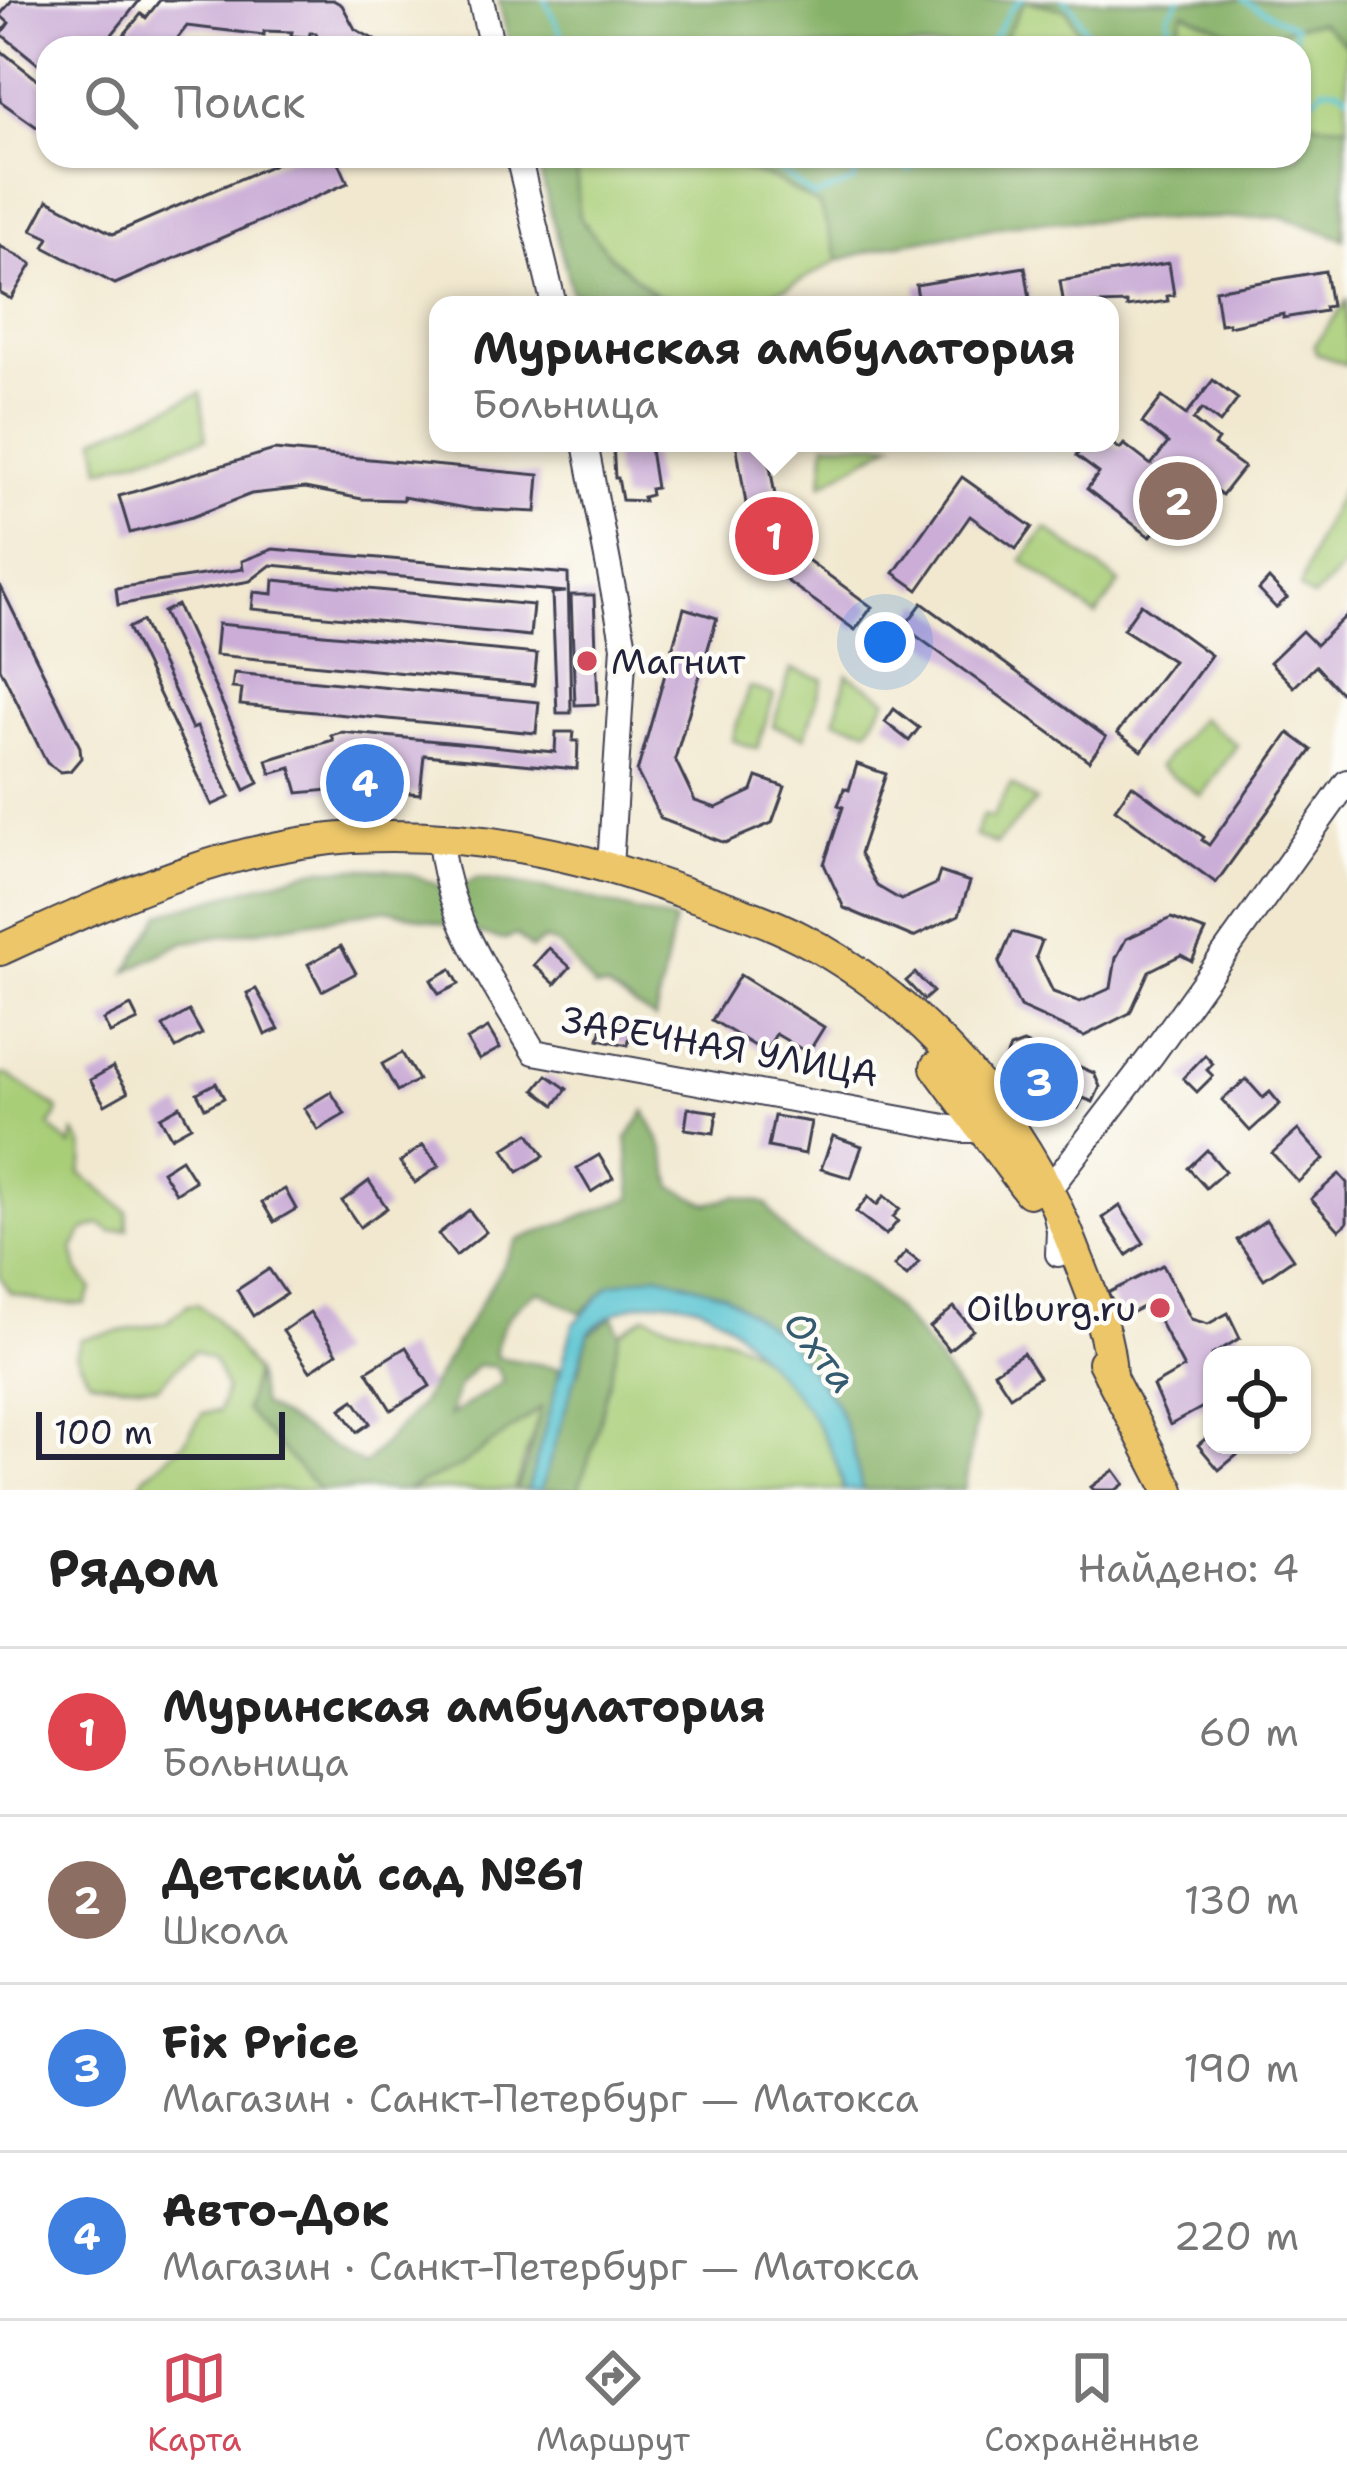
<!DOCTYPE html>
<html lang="ru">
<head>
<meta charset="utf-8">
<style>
	:root { --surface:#fff; --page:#f6f6f6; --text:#222; --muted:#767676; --line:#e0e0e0; --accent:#d1495b }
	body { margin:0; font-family:"Shantell Sans",sans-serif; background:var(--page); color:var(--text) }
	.controls { position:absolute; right:36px; bottom:36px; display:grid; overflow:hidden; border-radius:24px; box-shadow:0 3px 9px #0004 }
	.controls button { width:108px; height:108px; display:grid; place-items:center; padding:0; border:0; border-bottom:3px solid var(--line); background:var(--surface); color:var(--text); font:60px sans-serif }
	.scale { position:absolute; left:36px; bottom:30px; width:249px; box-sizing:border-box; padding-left:12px; border:6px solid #22223b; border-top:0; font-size:33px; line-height:42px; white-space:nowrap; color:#22223b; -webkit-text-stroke:9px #fdfcf7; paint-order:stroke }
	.you { position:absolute; left:885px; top:642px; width:42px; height:42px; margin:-30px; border:9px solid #fff; border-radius:50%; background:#1a73e8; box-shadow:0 0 0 18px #1a73e833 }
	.badge { display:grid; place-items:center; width:78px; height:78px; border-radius:50%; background:var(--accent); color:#fff; font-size:39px; font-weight:700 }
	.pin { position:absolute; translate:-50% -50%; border:6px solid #fff; box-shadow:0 3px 12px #0006 }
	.popup { position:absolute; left:429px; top:296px; width:690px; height:156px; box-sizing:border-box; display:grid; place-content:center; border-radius:24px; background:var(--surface); filter:drop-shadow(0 3px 9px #0005); font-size:39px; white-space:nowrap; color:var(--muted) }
	.popup b { font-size:45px; color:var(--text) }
	.popup::after { content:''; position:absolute; left:50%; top:100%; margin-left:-24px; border:24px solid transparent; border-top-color:var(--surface) }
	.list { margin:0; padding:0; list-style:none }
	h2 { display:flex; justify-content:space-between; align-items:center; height:156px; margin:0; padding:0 48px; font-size:51px }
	h2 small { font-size:39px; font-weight:400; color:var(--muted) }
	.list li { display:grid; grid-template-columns:78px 1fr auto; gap:36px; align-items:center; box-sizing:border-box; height:168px; padding:0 48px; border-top:3px solid var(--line) }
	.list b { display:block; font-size:45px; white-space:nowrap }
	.list p { margin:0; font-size:39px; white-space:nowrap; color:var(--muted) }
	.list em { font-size:39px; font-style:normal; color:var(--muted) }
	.icon { flex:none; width:66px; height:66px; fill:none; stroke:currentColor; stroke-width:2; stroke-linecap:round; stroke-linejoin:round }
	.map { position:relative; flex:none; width:1347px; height:1490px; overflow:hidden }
	.search { position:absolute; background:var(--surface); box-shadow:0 3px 9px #0004; left:36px; right:36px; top:36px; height:132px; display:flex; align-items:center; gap:30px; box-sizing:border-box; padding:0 42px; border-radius:36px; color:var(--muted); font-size:45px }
	.sheet { height:828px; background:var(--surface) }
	nav { display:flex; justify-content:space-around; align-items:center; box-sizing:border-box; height:168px; border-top:3px solid var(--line); background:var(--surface); font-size:33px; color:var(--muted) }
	nav a { display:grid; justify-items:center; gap:6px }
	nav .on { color:var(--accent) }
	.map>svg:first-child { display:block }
	.green { fill:#a9ce78; stroke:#66785a; stroke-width:3 }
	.forest { fill:#86b168; stroke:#546a52; stroke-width:3; fill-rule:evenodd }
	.water { fill:#58c4d1; stroke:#3d7386; stroke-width:3 }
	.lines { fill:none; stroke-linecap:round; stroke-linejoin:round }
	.stream { stroke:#58c4d1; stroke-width:4.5 }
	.building { fill:#cbadd7 }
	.minor-casing { stroke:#414051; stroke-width:28 }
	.major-casing { stroke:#414051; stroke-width:34 }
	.minor { stroke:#fff; stroke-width:24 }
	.major { stroke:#ecc669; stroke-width:30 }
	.poi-dot { fill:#d1495b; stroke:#fdfcf7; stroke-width:4.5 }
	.labels { text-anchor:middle; stroke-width:9; stroke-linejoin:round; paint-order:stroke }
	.poi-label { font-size:36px; fill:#22223b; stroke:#fdfcf7; text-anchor:start }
	.street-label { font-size:36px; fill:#22223b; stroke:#fdfcf7 }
	.water-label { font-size:39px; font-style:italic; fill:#355b70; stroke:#fdfcf7 }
</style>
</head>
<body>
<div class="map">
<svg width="1347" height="1490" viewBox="0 0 1347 1490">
	<rect width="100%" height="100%" fill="#fdfcf7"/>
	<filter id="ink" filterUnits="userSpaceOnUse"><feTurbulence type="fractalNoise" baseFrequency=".00833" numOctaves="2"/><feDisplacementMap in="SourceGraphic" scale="24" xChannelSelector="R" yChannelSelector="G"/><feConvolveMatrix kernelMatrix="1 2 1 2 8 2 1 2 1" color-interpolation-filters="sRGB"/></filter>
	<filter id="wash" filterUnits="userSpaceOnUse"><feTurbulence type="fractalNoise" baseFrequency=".004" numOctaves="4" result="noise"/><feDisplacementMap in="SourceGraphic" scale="48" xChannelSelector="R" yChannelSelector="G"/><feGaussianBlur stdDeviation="2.7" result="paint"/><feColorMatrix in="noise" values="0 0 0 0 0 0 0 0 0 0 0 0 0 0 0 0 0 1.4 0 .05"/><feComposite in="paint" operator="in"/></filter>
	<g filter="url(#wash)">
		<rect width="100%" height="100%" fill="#f1e8cf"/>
		<g class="green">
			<path d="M 1024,0 L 1067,10 L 1087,48 L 999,48 Z"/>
			<path d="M 1183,12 L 1254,42 L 1292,27 L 1320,22 L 1347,45 L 1347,125 L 1318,124 L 1299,111 L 1299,48 L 1160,48 L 1174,39 Z"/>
			<path d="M 576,156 L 718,156 L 730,165 L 773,179 L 820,205 L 839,260 L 787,288 L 747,299 L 696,302 L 656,295 L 609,255 L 579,216 Z"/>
			<path d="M 1347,301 L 1347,365 L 1316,353 L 1314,345 Z"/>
			<path d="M 201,393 L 206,438 L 101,469 L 96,438 Z"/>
			<path d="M 826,443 L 893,443 L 822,484 Z"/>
			<path d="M 1347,480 L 1347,564 L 1313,598 L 1300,589 L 1316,540 Z"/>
			<path d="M 1046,528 L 1120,583 L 1096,616 L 1022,560 Z"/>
			<path d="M 791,669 L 823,679 L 805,737 L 773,726 Z"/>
			<path d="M 847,674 L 887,699 L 868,729 L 835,720 Z"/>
			<path d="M 749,687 L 774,695 L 757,749 L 732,740 Z"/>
			<path d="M 1200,718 L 1237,745 L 1201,796 L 1159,767 Z"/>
			<path d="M 1011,784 L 1036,801 L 996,844 L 975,836 L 983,815 L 992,818 Z"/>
			<path d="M 0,1075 L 8,1075 L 58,1109 L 58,1114 L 49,1126 L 71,1146 L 74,1132 C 85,1144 86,1158 80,1173 L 127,1211 L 128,1229 L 111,1232 L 100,1224 L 83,1231 L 73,1249 L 78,1271 L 92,1289 L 85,1304 L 47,1303 L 10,1293 L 0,1276 Z"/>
			<path d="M 197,1304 L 215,1318 L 255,1372 L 246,1410 L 319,1490 L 137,1490 L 144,1477 L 183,1444 L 203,1413 L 219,1411 L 226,1389 L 213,1360 L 194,1351 L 157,1387 C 131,1382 116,1387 89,1379 L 76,1354 L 81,1339 L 167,1322 L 188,1305 Z"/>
			<path d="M 646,1315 C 680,1332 705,1328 736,1341 C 782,1360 837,1441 843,1490 L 578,1490 L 620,1333 Z"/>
			<path d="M 542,1407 L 514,1490 L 405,1490 L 459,1467 Z"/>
		</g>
		<g class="forest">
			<path d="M 499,0 L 1347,0 L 1347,45 L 1320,22 L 1292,27 L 1254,42 L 1184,12 L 1174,39 L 1160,48 L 1087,48 L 1067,10 L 1025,0 L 999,48 L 510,48 Z"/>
			<path d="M 1299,111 L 1318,124 L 1347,125 L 1344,239 L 1284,217 L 1029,222 L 893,245 L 839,260 L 819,205 L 773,179 L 730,165 L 718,156 L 1299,156 Z"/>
			<path d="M 536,156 L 576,156 L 579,216 L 609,255 L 656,295 L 572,293 Z"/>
			<path d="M 317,869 C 368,869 405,864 450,892 L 477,878 L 500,881 L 564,892 L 674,921 L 655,1019 L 607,988 L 595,988 L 558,944 L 544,940 L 531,949 L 517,935 L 503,940 L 387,909 L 185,942 L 127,971 L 161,914 Z"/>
			<path d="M 645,1111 L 664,1150 L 673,1187 L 708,1204 L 736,1196 L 767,1204 C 798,1261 831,1253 873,1289 C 916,1325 948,1372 976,1420 L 964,1490 L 862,1490 L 852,1445 L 724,1294 L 610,1285 L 581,1313 L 539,1291 C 513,1306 496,1327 496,1357 L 560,1368 L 556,1388 L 579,1372 L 588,1335 L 613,1316 L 620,1333 L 595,1441 L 578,1490 L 515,1490 L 527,1463 L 541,1408 L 459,1467 L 405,1490 L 319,1490 L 245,1410 L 255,1372 L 262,1405 L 364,1465 L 420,1405 L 518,1240 L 632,1198 L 627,1139 ZM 477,1365 L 496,1367 L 503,1382 L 449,1416 L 458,1387 Z"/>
		</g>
		<path class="water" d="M 657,1274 L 724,1294 L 786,1339 L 836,1403 L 852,1445 L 862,1490 L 843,1490 C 837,1444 801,1397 769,1365 C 755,1351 740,1331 723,1319 C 680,1289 625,1298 589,1332 L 541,1490 L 528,1490 L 573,1325 L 610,1285 Z"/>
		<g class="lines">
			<g class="stream">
				<path d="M 545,0 L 568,48"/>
				<path d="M 1064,0 L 1074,9 L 1095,48"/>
				<path d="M 1243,0 L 1295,27 L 1293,48"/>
				<path d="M 985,48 C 1001,35 1004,8 1022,0"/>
				<path d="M 1129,48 C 1140,41 1155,43 1171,34 L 1168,15 L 1179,0"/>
				<path d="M 1299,99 L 1302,102 L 1317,96 L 1324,88 L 1338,88 L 1347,94"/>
				<path d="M 734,156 L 771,164 L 814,197 L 854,181 L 858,156"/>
				<path d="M 889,156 L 909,170 L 924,156"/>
			</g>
		</g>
		<g id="blocks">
			<g class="building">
				<path d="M 12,0 L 140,0 L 101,48 L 48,48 L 48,72 L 1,34 L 9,23 L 0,15 Z"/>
				<path d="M 160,0 L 333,0 L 342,5 L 355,29 L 390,48 L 321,48 L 316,33 L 310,33 L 309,37 L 291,36 L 292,32 L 264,31 L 264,35 L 187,26 L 170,48 L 113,48 L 141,14 L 146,18 Z"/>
				<path d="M 0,50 L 48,88 L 48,135 L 0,101 Z"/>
				<path d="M 293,156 L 336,156 L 348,183 L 115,284 L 44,247 L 49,238 L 32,230 L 48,200 L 113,234 Z"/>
				<path d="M 0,246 L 32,264 L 11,299 L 0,293 Z"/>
				<path d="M 1169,263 L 1174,295 L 1167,296 L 1168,301 L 1127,307 L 1127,303 L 1064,305 L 1060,281 Z"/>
				<path d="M 1025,267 L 1030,299 L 1023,300 L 1024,304 L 919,305 L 916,285 Z"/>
				<path d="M 1325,271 L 1331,306 L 1324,307 L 1325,311 L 1283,318 L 1283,314 L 1229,326 L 1228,323 L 1220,324 L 1215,290 Z"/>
				<path d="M 1213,380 L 1238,399 L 1220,423 L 1202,409 L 1193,420 L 1218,440 L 1214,445 L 1244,467 L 1222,495 L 1199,477 L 1189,490 L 1160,468 L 1145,488 L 1172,509 L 1150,537 L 1087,489 L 1099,473 L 1076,456 L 1086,443 L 1111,443 L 1120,449 L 1124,444 L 1151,465 L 1168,443 L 1142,423 L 1162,397 L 1186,415 Z"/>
				<path d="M 613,443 L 649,443 L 656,488 L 650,489 L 651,495 L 643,497 L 644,501 L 622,500 L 618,478 L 615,478 Z"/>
				<path d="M 736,443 L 766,443 L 783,542 L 872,607 L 855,630 L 755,558 Z"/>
				<path d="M 274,450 L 539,475 L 536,512 L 472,509 L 403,497 L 403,500 L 362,499 L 305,488 L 251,494 L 192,517 L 130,533 L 119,496 Z"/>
				<path d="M 962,477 L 1032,527 L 1016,549 L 970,516 L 918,590 L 894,573 Z"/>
				<path d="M 273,549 L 568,574 L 571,713 L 557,713 L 552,593 L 566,592 L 271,565 L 250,581 L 118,605 L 116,588 L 243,569 L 242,561 Z"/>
				<path d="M 1269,579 L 1287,598 L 1276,608 L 1259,590 Z"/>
				<path d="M 274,580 L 533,605 L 530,636 L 252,609 L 254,592 L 273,594 Z"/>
				<path d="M 0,585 L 80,747 L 81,758 L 70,771 L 60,772 L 47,763 L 0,668 Z"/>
				<path d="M 571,595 L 594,595 L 598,704 L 575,705 Z"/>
				<path d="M 922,603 L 1106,737 L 1089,761 L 904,627 Z"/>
				<path d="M 1141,604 L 1211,655 L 1142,751 L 1117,733 L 1173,661 L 1123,629 Z"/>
				<path d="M 177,605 L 259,783 L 245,790 L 163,612 Z"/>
				<path d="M 684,608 L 717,618 L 675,759 L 695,801 L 716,808 L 752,791 L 757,777 L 785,787 L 772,823 L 725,843 L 661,819 L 637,772 Z"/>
				<path d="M 1347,615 L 1347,688 L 1341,693 L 1316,666 L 1294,687 L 1270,662 L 1302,631 L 1316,645 Z"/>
				<path d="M 142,621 L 192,729 L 197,727 L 230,797 L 212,805 L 128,628 Z"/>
				<path d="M 218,624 L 537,654 L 534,685 L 215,655 Z"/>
				<path d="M 234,673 L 539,702 L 536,733 L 240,705 L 242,689 L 232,688 Z"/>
				<path d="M 894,709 L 919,728 L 909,741 L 885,722 Z"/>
				<path d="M 341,732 L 555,752 L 556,732 L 574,732 L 573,741 L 578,741 L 577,769 L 424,755 L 420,794 L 373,789 L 372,786 L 298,793 L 291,768 L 271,774 L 267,760 L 333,740 L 331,735 Z"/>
				<path d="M 1289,733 L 1312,750 L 1216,883 L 1115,809 L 1132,785 L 1204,837 L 1202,840 L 1209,845 Z"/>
				<path d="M 857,764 L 886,774 L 860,853 L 877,886 L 901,900 L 936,884 L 940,872 L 970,882 L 959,915 L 913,937 L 844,908 L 824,864 L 843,807 L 838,805 L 841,798 L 844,788 L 849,790 Z"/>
				<path d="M 1171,918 L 1206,931 L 1192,961 L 1181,955 L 1149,971 L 1130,1013 L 1084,1036 L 1020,1007 L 999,963 L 1012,932 L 1042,941 L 1036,957 L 1053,992 L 1080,1002 L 1111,988 L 1116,958 L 1126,939 Z"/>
				<path d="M 341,946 L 356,973 L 322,991 L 308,964 Z"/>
				<path d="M 549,948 L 570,967 L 555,984 L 534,965 Z"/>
				<path d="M 451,969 L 459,984 L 439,994 L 431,980 Z"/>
				<path d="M 915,973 L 933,992 L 924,1000 L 906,981 Z"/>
				<path d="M 740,975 L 824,1027 L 808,1053 L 776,1034 L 765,1052 L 712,1020 Z"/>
				<path d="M 256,989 L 279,1029 L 265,1035 L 247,993 Z"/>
				<path d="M 131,1006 L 138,1020 L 110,1033 L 103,1020 Z"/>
				<path d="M 189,1011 L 202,1034 L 176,1048 L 163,1026 Z"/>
				<path d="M 604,1019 L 632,1025 L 628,1045 L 599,1039 Z"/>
				<path d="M 488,1028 L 500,1048 L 479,1060 L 467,1040 Z"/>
				<path d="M 1023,1043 L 1047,1053 L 1043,1062 L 1067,1072 L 1071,1063 L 1094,1073 L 1100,1087 L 1093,1102 L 1083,1098 L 1078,1108 L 1008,1078 L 1013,1067 L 1004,1063 L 1010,1048 Z"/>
				<path d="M 402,1053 L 418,1080 L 397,1091 L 382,1064 Z"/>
				<path d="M 1205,1055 L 1213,1064 L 1207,1070 L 1213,1076 L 1197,1092 L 1183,1078 Z"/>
				<path d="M 113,1067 L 128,1092 L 105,1105 L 90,1080 Z"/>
				<path d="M 547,1075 L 567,1089 L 555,1105 L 535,1090 Z"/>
				<path d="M 1246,1079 L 1263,1098 L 1270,1092 L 1280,1104 L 1250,1131 L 1222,1100 Z"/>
				<path d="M 216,1083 L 224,1098 L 205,1108 L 197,1093 Z"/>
				<path d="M 331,1092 L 345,1114 L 318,1130 L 304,1108 Z"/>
				<path d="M 180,1106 L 191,1126 L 171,1137 L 160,1117 Z"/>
				<path d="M 688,1108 L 717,1112 L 714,1133 L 685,1129 Z"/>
				<path d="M 774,1116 L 811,1122 L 805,1154 L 768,1147 Z"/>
				<path d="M 1298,1130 L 1324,1159 L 1298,1182 L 1272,1153 Z"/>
				<path d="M 529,1133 L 544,1156 L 518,1172 L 504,1149 Z"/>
				<path d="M 833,1136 L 862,1146 L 851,1178 L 821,1169 Z"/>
				<path d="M 423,1145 L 439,1166 L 415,1183 L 400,1162 Z"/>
				<path d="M 1207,1150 L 1225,1171 L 1206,1188 L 1188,1168 Z"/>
				<path d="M 599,1155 L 613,1178 L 591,1192 L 577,1168 Z"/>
				<path d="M 181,1159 L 195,1181 L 176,1193 L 162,1171 Z"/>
				<path d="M 1339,1174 L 1347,1183 L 1347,1223 L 1339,1230 L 1311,1199 Z"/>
				<path d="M 369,1181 L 387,1208 L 360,1227 L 342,1201 Z"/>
				<path d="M 285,1189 L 296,1209 L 274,1222 L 262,1202 Z"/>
				<path d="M 884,1196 L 900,1209 L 893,1217 L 898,1221 L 886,1235 L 856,1212 L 868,1197 L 877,1205 Z"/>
				<path d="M 1120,1206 L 1144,1243 L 1127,1255 L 1103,1218 Z"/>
				<path d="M 469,1210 L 486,1232 L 456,1256 L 438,1234 Z"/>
				<path d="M 1266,1220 L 1293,1259 L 1264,1279 L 1237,1240 Z"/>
				<path d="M 906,1252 L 919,1262 L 907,1276 L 894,1266 Z"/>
				<path d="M 1163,1265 L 1191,1319 L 1208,1324 L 1228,1313 L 1240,1338 L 1212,1355 L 1208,1367 L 1212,1402 L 1170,1425 L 1153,1386 L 1184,1368 L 1150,1303 L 1121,1318 L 1108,1293 Z"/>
				<path d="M 269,1269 L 286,1294 L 253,1316 L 237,1290 Z"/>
				<path d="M 954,1307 L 973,1330 L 949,1350 L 930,1327 Z"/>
				<path d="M 310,1312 L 337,1353 L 310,1371 L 283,1331 Z"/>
				<path d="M 406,1347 L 430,1386 L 391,1410 L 367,1371 Z"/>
				<path d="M 1023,1353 L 1039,1377 L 1010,1396 L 994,1372 Z"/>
				<path d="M 354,1400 L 370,1423 L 357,1432 L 341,1409 Z"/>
				<path d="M 1212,1433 L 1212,1445 L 1229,1445 L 1237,1455 L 1219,1470 L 1198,1445 Z"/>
				<path d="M 1114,1470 L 1124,1484 L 1116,1490 L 1094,1490 L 1091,1487 Z"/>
			</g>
		</g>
	</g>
	<g filter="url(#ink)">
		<use href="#blocks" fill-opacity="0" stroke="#414051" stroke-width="3"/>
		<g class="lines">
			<defs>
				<g id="minor">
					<path d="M 481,0 L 492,48"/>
					<path d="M 518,156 L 554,305"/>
					<path d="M 585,443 L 624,646 L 610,867"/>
					<path d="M 440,838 C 446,918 494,984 534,1052 L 962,1130 L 972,1130 L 981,1123"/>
					<path d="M 1058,1254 L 1059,1230 L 1050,1188 L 1151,1056 L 1347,782"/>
				</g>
				<g id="major">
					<path d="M 0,950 C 114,898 226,845 353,837 C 459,831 566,851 665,886 C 710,902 759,916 801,938 C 924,1002 1024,1118 1073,1246 C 1089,1288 1109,1330 1111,1375"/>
					<path d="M 936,1067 L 1029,1192"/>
					<path d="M 1103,1362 L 1169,1490"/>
				</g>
			</defs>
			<use href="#minor" class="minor-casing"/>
			<use href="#major" class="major-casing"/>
			<use href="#minor" class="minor"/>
			<use href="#major" class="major"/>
		</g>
	</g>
	<g class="poi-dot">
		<circle cx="587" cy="661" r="12"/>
		<circle cx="1160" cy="1308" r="12"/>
	</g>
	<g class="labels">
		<g class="poi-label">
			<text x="611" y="674">Магнит</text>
			<text x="1136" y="1321" text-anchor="end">Oilburg.ru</text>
		</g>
		<g class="street-label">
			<text transform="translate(720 1046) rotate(10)" y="13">ЗАРЕЧНАЯ УЛИЦА</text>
		</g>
		<g class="water-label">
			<text transform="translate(821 1351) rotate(52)" y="14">Охта</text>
		</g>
	</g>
</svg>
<div class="controls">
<button><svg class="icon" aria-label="locate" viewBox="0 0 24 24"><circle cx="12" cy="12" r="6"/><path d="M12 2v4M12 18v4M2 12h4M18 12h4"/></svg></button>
</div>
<div class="scale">100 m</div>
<div class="you"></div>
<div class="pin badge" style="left:774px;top:536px;background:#e0444e">1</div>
<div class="popup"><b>Муринская амбулатория</b>Больница</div>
<div class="pin badge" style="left:1178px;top:501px;background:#8d6e63">2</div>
<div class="pin badge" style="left:1039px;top:1082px;background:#3f7fe0">3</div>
<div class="pin badge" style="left:365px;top:783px;background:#3f7fe0">4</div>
<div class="search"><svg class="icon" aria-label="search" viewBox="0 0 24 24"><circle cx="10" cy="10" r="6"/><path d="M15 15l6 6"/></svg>Поиск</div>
</div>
<section class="sheet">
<h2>Рядом<small>Найдено: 4</small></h2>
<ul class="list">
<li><span class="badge" style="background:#e0444e">1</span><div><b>Муринская амбулатория</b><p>Больница</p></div><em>60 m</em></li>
<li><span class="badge" style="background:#8d6e63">2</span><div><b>Детский сад №61</b><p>Школа</p></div><em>130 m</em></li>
<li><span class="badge" style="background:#3f7fe0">3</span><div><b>Fix Price</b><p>Магазин · Санкт-Петербург — Матокса</p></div><em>190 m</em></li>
<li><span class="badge" style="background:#3f7fe0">4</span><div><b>Авто-Док</b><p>Магазин · Санкт-Петербург — Матокса</p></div><em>220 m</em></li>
</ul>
</section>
<nav>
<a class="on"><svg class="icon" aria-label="map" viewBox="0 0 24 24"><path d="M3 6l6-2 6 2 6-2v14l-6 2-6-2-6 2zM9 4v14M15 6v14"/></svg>Карта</a>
<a><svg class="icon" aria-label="directions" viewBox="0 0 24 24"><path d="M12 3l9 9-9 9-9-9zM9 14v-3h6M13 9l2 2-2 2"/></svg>Маршрут</a>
<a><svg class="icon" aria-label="saved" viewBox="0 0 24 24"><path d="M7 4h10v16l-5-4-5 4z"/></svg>Сохранённые</a>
</nav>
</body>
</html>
